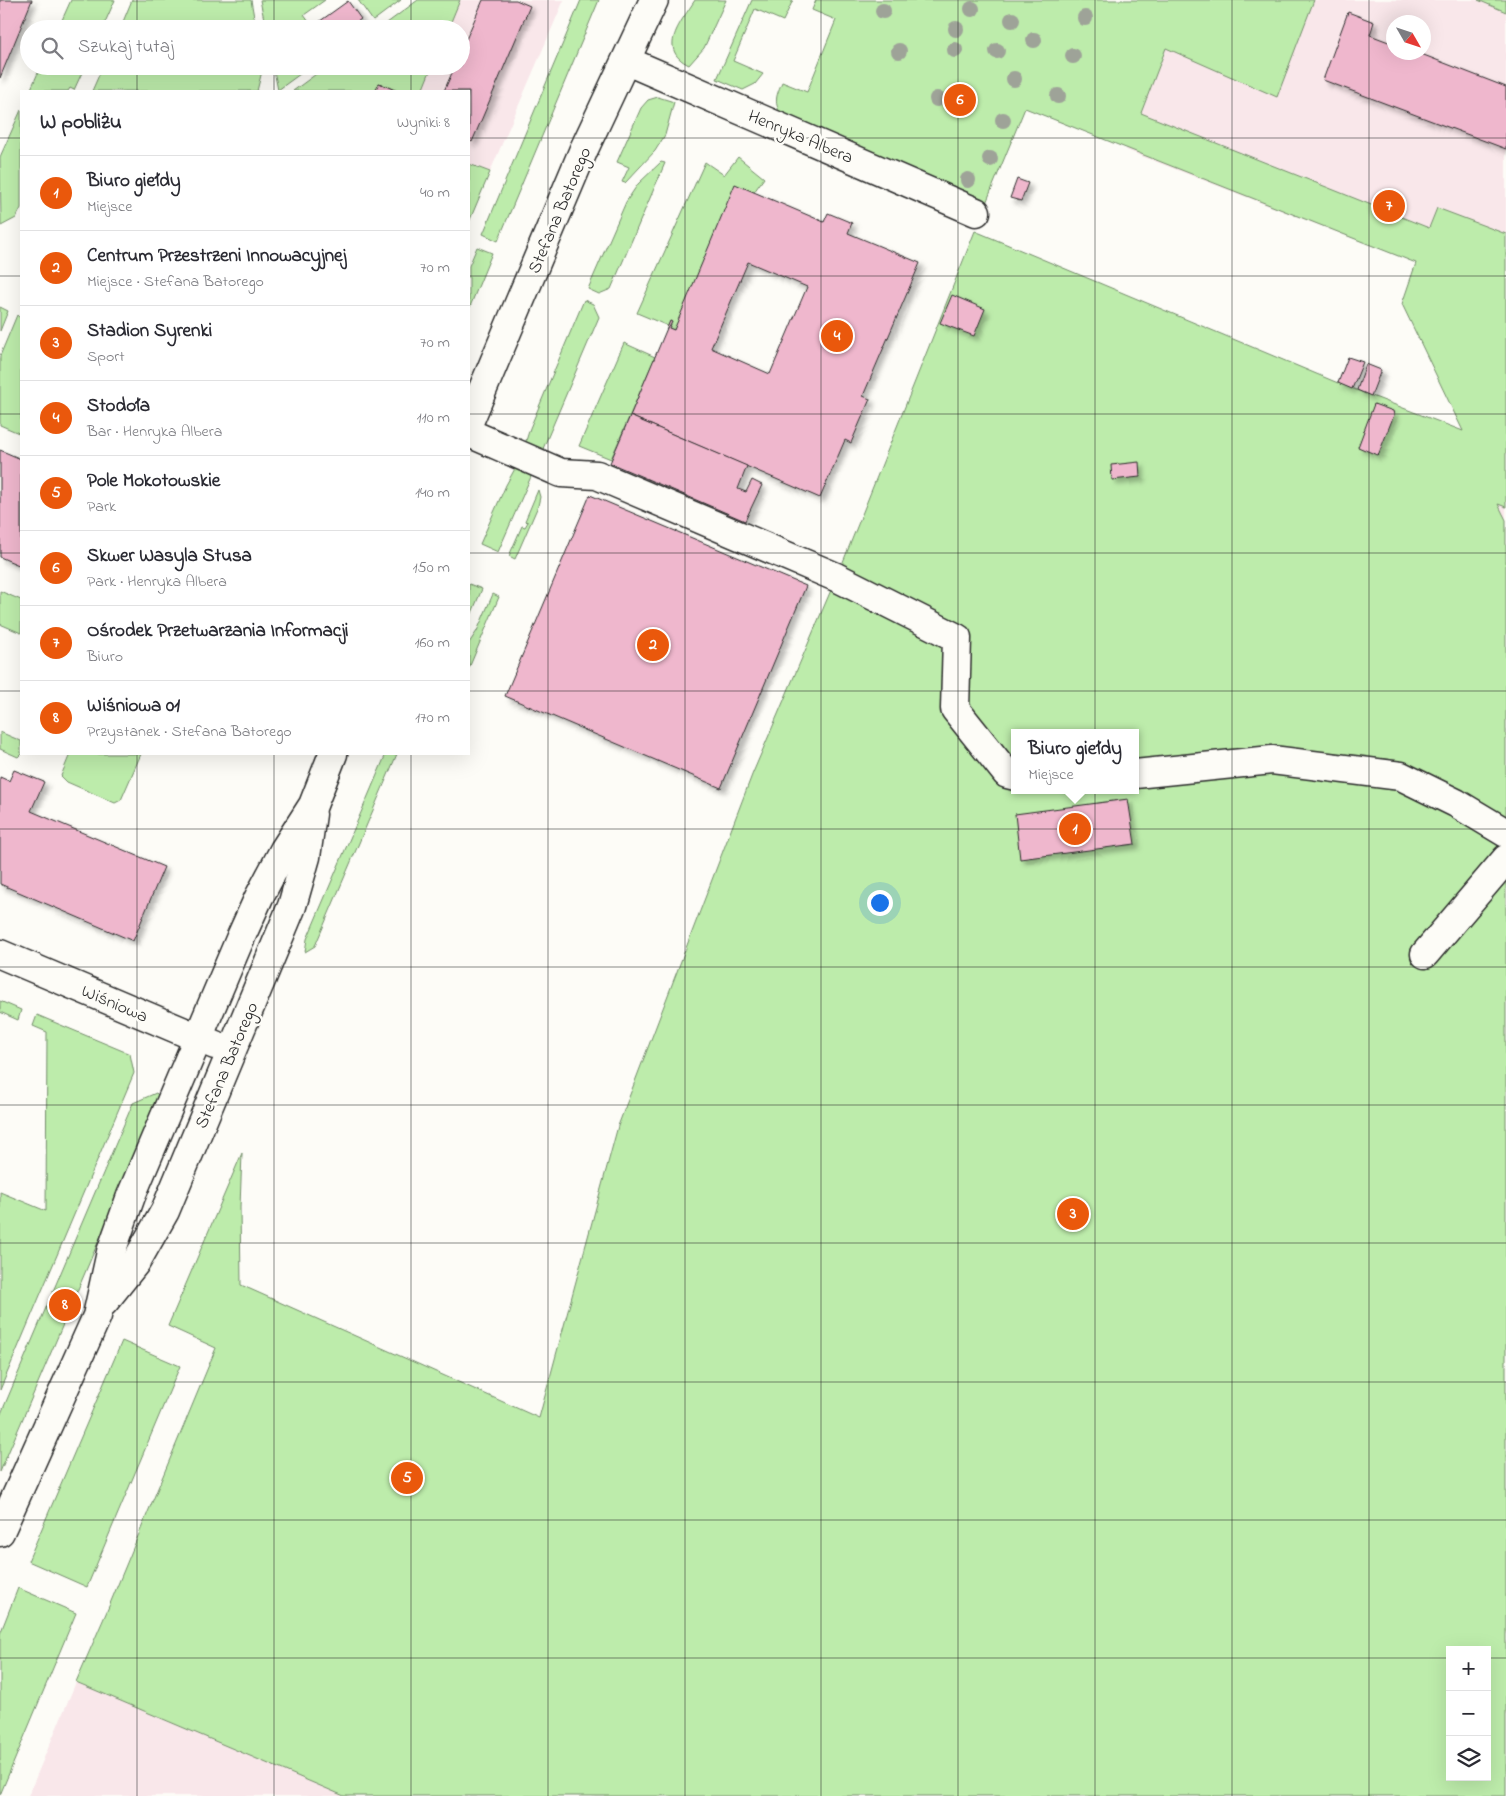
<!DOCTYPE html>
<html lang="pl">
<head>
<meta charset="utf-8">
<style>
	:root { --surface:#fff; --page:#f2f2f3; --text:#2b2b33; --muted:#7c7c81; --line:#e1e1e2; --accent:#ea580c }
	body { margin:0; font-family:"Indie Flower",sans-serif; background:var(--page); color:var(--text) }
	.controls { position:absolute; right:15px; bottom:15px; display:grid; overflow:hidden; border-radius:0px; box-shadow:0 5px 20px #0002 }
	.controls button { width:45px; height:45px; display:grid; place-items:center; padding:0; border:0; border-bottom:1px solid var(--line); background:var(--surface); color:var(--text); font:25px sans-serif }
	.compass { position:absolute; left:1386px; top:15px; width:45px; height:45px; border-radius:50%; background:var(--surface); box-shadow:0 5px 20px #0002; rotate:129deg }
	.you { position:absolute; left:879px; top:902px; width:18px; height:18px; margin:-12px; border:4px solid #fff; border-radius:50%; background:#1a73e8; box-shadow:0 0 0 8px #1a73e833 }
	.badge { display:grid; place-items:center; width:32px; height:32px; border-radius:50%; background:var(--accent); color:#fff; font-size:16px; font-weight:700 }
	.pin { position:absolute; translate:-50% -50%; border:2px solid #fff; box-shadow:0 1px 5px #0006 }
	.popup { position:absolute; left:1011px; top:729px; width:128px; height:65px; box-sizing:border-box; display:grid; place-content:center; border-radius:0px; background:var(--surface); filter:drop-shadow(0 1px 4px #0005); font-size:16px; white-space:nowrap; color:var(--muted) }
	.popup b { font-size:19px; color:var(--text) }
	.popup::after { content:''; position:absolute; left:50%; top:100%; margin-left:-10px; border:10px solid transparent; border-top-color:var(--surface) }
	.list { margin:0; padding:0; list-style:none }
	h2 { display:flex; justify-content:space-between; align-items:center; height:65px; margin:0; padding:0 20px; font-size:21px }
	h2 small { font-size:16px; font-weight:400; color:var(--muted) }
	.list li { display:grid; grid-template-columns:32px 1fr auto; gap:15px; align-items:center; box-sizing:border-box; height:75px; padding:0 20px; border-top:1px solid var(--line) }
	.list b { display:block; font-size:19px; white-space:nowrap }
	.list p { margin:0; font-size:16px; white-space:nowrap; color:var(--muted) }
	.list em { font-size:16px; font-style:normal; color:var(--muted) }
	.icon { flex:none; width:28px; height:28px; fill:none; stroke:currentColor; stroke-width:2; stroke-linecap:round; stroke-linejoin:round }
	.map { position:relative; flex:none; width:1506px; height:1796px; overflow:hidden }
	.search { position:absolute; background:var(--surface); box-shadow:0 5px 20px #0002; left:20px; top:20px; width:450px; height:55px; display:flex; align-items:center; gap:12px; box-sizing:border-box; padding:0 18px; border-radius:28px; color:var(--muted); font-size:19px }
	.panel { position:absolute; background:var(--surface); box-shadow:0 5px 20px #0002; left:20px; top:90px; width:450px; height:665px; border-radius:0px }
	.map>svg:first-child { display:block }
	.built { fill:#f9e7ea; fill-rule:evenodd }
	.green { fill:#bdecab; stroke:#748c6b; fill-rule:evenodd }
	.building { fill:#efb7cd; stroke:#2b2b2b; fill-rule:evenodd; filter:url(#shadow) }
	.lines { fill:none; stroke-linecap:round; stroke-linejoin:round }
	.minor-casing { stroke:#2b2b2b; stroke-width:31 }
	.minor { stroke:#fdfcf7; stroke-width:28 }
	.tree { fill:#9ea398 }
	.grid { fill:none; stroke:#2b2b2b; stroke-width:1; stroke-opacity:0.55 }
	.labels { text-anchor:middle; stroke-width:5; stroke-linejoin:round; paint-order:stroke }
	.street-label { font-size:18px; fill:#2b2b2b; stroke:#fdfcf7 }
</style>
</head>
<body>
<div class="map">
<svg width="1506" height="1796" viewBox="0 0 1506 1796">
	<defs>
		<filter id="shadow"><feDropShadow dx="4.5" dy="4.5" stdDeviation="2.5" flood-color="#0004"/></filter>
	</defs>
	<rect width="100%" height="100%" fill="#fdfcf7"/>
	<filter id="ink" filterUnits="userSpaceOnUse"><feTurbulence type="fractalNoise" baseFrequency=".02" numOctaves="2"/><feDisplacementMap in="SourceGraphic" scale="10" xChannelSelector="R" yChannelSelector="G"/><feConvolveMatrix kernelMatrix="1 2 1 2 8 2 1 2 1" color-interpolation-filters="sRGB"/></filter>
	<g filter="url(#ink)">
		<g class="built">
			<path d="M 460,0 L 564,0 L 490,172 L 469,164 L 469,91 L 422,91 L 432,66 L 461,66 L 461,29 L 448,29 Z"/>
			<path d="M 1183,0 L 1506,0 L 1506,520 L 1402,304 L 1416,263 L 1126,150 ZM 1394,22 L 1424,22 L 1424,52 L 1394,52 Z"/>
			<path d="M 76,1682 L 204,1736 L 344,1796 L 28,1796 Z"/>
		</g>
		<g class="green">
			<path d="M 71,0 L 115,0 L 102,29 L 58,29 Z"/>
			<path d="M 132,0 L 251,0 L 256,29 L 120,29 Z"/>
			<path d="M 260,0 L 325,0 L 304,15 L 314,29 L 266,29 Z"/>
			<path d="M 358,0 L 401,0 L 373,21 Z"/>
			<path d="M 418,0 L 460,0 L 448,29 L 379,29 Z"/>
			<path d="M 581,0 L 599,0 L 498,241 L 483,234 Z"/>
			<path d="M 695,0 L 726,0 L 704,48 L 689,65 C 656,49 682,21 695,0 Z"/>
			<path d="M 752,0 L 793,0 L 783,21 L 755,9 L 733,61 L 763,74 L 755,84 L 743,90 L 717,79 Z"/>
			<path d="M 816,0 L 1314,0 L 1277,97 L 1166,48 L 1141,113 L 1429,228 L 1437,208 L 1506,234 L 1506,507 L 1498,504 L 1506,520 L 1506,1796 L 344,1796 L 76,1682 L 107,1611 L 216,1348 L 168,1326 L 242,1153 L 240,1207 L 241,1285 L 539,1418 L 618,1126 L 752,775 L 843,562 L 975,231 L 1338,383 L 1463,431 L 1402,304 L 1416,263 L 1025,108 L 986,203 L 951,190 L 781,114 C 773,102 777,94 782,82 L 807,92 L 836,20 L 812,10 ZM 1015,733 L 1135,733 L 1135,790 L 1015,790 ZM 1450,1650 L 1487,1650 L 1487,1777 L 1450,1777 Z"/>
			<path d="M 1478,0 L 1506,0 L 1506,12 Z"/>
			<path d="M 41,66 L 85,66 L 74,90 L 70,88 L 68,91 L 30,91 Z"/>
			<path d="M 103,66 L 263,66 L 263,67 L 257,91 L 92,91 Z"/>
			<path d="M 273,66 L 311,66 L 278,90 Z"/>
			<path d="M 327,66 L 432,66 L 422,91 L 397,91 L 379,83 L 375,91 L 293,91 Z"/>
			<path d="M 658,97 L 674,102 L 665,135 L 655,151 L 625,183 L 622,182 L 629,167 L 617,162 L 641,108 L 648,100 Z"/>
			<path d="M 21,110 L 21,208 L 16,218 L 1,226 L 0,157 Z"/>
			<path d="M 738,157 L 764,178 L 754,192 L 674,330 L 669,328 L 672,322 L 670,321 L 668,326 L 637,313 L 705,162 L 724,175 Z"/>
			<path d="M 661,162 L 665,163 L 611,289 L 599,294 L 588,289 L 626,202 L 638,184 Z"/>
			<path d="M 469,164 L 490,172 L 469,222 Z"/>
			<path d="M 477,247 L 492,253 L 469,309 L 469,266 Z"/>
			<path d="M 584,300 L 593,304 L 599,317 L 542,451 L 525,444 L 530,428 Z"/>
			<path d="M 0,307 L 8,311 L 0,331 Z"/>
			<path d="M 17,315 L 21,319 L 21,434 L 0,425 L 0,356 Z"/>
			<path d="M 624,343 L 655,357 L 611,459 L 579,446 Z"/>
			<path d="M 517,465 L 533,472 L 498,552 L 480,544 L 506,485 Z"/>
			<path d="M 538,490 L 540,497 L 538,506 L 515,559 L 509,556 L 522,526 L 525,527 L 528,522 L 525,521 Z"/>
			<path d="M 469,584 L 482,589 L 469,620 Z"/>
			<path d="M 0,591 L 21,600 L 21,633 L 0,624 Z"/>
			<path d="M 493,594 L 499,597 L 469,668 L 469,643 L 477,631 Z"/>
			<path d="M 0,732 L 21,741 L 21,754 L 18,757 L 0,749 Z"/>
			<path d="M 70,754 L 141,754 L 121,800 L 115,803 L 67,782 L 61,776 Z"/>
			<path d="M 386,754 L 397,754 L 315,946 L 305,952 L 307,939 Z"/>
			<path d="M 0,1001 L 21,1010 L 18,1020 L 0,1012 Z"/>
			<path d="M 37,1015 L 130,1054 L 134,1073 L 0,1390 L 0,1192 L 46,1211 L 47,1032 L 33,1026 Z"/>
			<path d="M 156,1093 L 160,1097 L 0,1472 L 0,1416 L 133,1103 Z"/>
			<path d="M 122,1341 L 180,1366 L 87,1587 L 28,1561 Z"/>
			<path d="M 18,1588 L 76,1613 L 0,1795 L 0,1634 Z"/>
		</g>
		<g class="building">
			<path d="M 0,0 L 32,0 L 0,78 Z"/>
			<path d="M 483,0 L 516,0 L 530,6 L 472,142 L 469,140 L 469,91 L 444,91 L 455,66 L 461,66 L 461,51 Z"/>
			<path d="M 348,1 L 361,19 L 347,29 L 319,29 L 316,24 Z"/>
			<path d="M 1348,12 L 1374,22 L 1370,35 L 1394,44 L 1394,52 L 1416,52 L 1506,87 L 1506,149 L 1323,80 Z"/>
			<path d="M 379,83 L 397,91 L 375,91 Z"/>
			<path d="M 1017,179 L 1028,183 L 1021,201 L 1010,198 Z"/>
			<path d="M 735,184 L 824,222 L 828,213 L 852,223 L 848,233 L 920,263 L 863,396 L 870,399 L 851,443 L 845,440 L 820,498 L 630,416 L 670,321 L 672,322 L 669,328 L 674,330 ZM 748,262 L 807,287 L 770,374 L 711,348 Z"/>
			<path d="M 952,295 L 985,309 L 974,336 L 940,323 Z"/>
			<path d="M 1348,357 L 1363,362 L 1352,389 L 1338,383 Z"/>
			<path d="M 1366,364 L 1381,370 L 1371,396 L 1357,390 Z"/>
			<path d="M 1374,404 L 1393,411 L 1394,415 L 1379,453 L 1377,455 L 1358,447 Z"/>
			<path d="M 630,416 L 747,466 L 738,489 L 746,492 L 752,480 L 762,485 L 745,521 L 610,463 Z"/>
			<path d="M 0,450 L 21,459 L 21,566 L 0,557 Z"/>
			<path d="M 1139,462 L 1140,477 L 1112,480 L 1111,465 Z"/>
			<path d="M 590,495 L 806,586 L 721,788 L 505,696 Z"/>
			<path d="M 14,770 L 44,782 L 31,811 L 164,867 L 133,941 L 0,884 L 0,777 L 9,781 Z"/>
			<path d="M 1128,799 L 1135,844 L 1020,859 L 1015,814 Z"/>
		</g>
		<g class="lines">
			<defs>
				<g id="minor">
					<path d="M 627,61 L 976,212"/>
					<path d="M 469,422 L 584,149 L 654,0"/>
					<path d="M 469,433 L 561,473 L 597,475 L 836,577 L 957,638 L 955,709 L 1007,774 L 1015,776"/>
					<path d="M 1135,774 L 1272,760 L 1401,776 L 1456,803 L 1506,833"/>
					<path d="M 0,954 L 215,1045"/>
					<path d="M 1425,954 L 1506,859"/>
					<path d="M 104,1302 L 136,1262 L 165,1211 L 292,906 L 306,857 L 312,814"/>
					<path d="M 0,1532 L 97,1316 L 111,1252 L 131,1196 L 240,939 L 259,897 L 284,850 L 313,805 L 333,754"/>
				</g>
			</defs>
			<use href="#minor" class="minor-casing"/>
			<use href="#minor" class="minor"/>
		</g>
		<g class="tree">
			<circle cx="972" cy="9" r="8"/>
			<circle cx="883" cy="11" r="8"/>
			<circle cx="1085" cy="18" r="8"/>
			<circle cx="1012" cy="20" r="8"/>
			<circle cx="956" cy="29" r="8"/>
			<circle cx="1034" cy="40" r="8"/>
			<circle cx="955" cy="50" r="8"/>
			<circle cx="899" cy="51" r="8"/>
			<circle cx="997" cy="51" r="8"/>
			<circle cx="1073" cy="56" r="8"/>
			<circle cx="1014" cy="79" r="8"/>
			<circle cx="1058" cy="96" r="8"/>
			<circle cx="937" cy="99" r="8"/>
			<circle cx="1003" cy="120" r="8"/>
			<circle cx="990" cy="159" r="8"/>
			<circle cx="968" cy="180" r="8"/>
		</g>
	</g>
	<path class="grid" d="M 137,0 L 137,29M 274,0 L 274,29M 411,0 L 411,29M 548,0 L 548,1796M 685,0 L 685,1796M 821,0 L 821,1796M 958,0 L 958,1796M 1095,0 L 1095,1796M 1232,0 L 1232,1796M 1369,0 L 1369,1796M 137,66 L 137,91M 274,66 L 274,91M 411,66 L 411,91M 0,138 L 21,138M 469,138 L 1506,138M 0,276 L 21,276M 469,276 L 1506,276M 0,414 L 21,414M 469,414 L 1506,414M 0,553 L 21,553M 469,553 L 1506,553M 0,691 L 21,691M 469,691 L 1506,691M 137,754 L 137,1796M 274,754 L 274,1796M 411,754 L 411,1796M 0,829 L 1506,829M 0,967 L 1506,967M 0,1105 L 1506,1105M 0,1243 L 1506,1243M 0,1382 L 1506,1382M 0,1520 L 1506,1520M 0,1658 L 1450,1658M 1487,1658 L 1506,1658"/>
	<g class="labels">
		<g class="street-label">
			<text transform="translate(801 136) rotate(23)" y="6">Henryka Albera</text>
			<text transform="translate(559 210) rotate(-67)" y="6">Stefana Batorego</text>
			<text transform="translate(115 1003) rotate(23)" y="6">Wiśniowa</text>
			<text transform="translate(226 1065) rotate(-67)" y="6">Stefana Batorego</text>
		</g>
	</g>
</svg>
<div class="controls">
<button>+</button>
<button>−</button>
<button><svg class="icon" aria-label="layers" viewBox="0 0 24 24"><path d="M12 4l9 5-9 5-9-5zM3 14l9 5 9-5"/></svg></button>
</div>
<svg class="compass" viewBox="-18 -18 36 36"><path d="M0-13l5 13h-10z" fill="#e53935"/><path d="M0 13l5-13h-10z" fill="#7c7c81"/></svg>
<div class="you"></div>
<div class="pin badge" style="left:1075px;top:829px">1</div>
<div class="popup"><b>Biuro giełdy</b>Miejsce</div>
<div class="pin badge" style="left:653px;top:645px">2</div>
<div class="pin badge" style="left:1073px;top:1214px">3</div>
<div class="pin badge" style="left:837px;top:336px">4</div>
<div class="pin badge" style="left:407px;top:1478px">5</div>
<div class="pin badge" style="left:960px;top:100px">6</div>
<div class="pin badge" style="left:1389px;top:206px">7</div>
<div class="pin badge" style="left:65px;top:1305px">8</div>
<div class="search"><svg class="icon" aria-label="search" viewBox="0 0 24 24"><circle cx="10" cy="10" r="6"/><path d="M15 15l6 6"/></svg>Szukaj tutaj</div>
<section class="panel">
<h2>W pobliżu<small>Wyniki: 8</small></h2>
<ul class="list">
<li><span class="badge">1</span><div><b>Biuro giełdy</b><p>Miejsce</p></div><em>40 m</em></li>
<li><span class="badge">2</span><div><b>Centrum Przestrzeni Innowacyjnej</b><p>Miejsce · Stefana Batorego</p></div><em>70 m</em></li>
<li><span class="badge">3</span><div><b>Stadion Syrenki</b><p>Sport</p></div><em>70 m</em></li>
<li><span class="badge">4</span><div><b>Stodoła</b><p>Bar · Henryka Albera</p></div><em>110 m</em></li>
<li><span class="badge">5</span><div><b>Pole Mokotowskie</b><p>Park</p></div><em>140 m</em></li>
<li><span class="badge">6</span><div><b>Skwer Wasyla Stusa</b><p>Park · Henryka Albera</p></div><em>150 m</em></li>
<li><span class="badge">7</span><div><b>Ośrodek Przetwarzania Informacji</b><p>Biuro</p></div><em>160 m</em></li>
<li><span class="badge">8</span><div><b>Wiśniowa 01</b><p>Przystanek · Stefana Batorego</p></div><em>170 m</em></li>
</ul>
</section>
</div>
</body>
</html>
